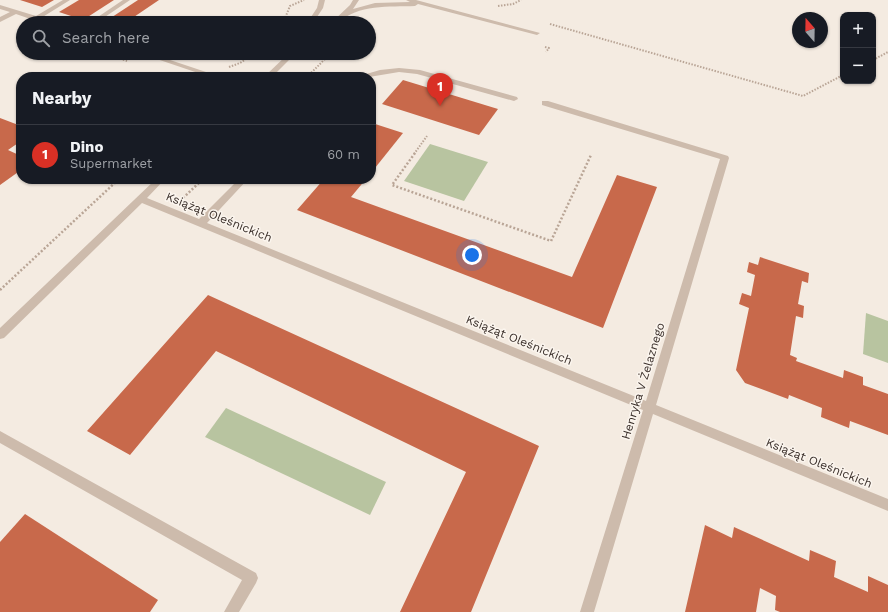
<!DOCTYPE html>
<html lang="en">
<head>
<meta charset="utf-8">
<style>
	:root { --surface:#171b24; --page:#20242c; --text:#f1f3f6; --muted:#9ea1a6; --line:#363941; --accent:#d93025 }
	body { margin:0; font-family:"Work Sans",sans-serif; background:var(--page); color:var(--text) }
	.controls { position:absolute; right:12px; top:12px; display:grid; overflow:hidden; border-radius:8px; box-shadow:0 1px 3px #0004 }
	.controls button { width:36px; height:36px; display:grid; place-items:center; padding:0; border:0; border-bottom:1px solid var(--line); background:var(--surface); color:var(--text); font:20px sans-serif }
	.compass { position:absolute; left:792px; top:12px; width:36px; height:36px; border-radius:50%; background:var(--surface); box-shadow:0 1px 3px #0004; rotate:340deg }
	.you { position:absolute; left:472px; top:255px; width:14px; height:14px; margin:-10px; border:3px solid #fff; border-radius:50%; background:#1a73e8; box-shadow:0 0 0 6px #1a73e833 }
	.badge { display:grid; place-items:center; width:26px; height:26px; border-radius:50%; background:var(--accent); color:#fff; font-size:13px; font-weight:700 }
	.pin { position:absolute; translate:-50% -33px; filter:drop-shadow(0 1px 2px #0008) }
	.pin::after { content:''; position:absolute; top:21px; width:14px; height:12px; background:inherit; clip-path:polygon(0 0,100% 0,50% 100%) }
	.list { margin:0; padding:0; list-style:none }
	h2 { display:flex; justify-content:space-between; align-items:center; height:52px; margin:0; padding:0 16px; font-size:17px }
	h2 small { font-size:13px; font-weight:400; color:var(--muted) }
	.list li { display:grid; grid-template-columns:26px 1fr auto; gap:12px; align-items:center; box-sizing:border-box; height:60px; padding:0 16px; border-top:1px solid var(--line) }
	.list b { display:block; font-size:15px; white-space:nowrap }
	.list p { margin:0; font-size:13px; white-space:nowrap; color:var(--muted) }
	.list em { font-size:13px; font-style:normal; color:var(--muted) }
	.icon { flex:none; width:22px; height:22px; fill:none; stroke:currentColor; stroke-width:2; stroke-linecap:round; stroke-linejoin:round }
	.map { position:relative; flex:none; width:888px; height:612px; overflow:hidden }
	.search { position:absolute; background:var(--surface); box-shadow:0 1px 3px #0004; left:16px; top:16px; width:360px; height:44px; display:flex; align-items:center; gap:10px; box-sizing:border-box; padding:0 14px; border-radius:22px; color:var(--muted); font-size:15px }
	.panel { position:absolute; background:var(--surface); box-shadow:0 1px 3px #0004; left:16px; top:72px; width:360px; height:112px; border-radius:16px }
	.map>svg:first-child { display:block }
	.green { fill:#b8c4a0 }
	.building { fill:#c8694b }
	.lines { fill:none; stroke-linecap:round; stroke-linejoin:round }
	.path-far1 { stroke:#b9a596; stroke-width:2; stroke-dasharray:1.5 1.5; stroke-linecap:butt }
	.path { stroke:#b9a596; stroke-width:2.5; stroke-dasharray:2 2; stroke-linecap:butt }
	.minor { fill:#cdbbac; fill-rule:evenodd }
	.labels { text-anchor:middle; stroke-width:3; stroke-linejoin:round; paint-order:stroke }
	.street-label { font-size:12px; fill:#3b302b; stroke:#fbf5ee }
</style>
</head>
<body>
<div class="map">
<svg width="888" height="612" viewBox="0 0 888 612">
	<rect width="100%" height="100%" fill="#f4ebe1"/>
	<g class="green">
		<path d="M 430,144 L 488,162 L 464,201 L 404,181 Z"/>
		<path d="M 866,313 L 888,321 L 888,363 L 863,354 Z"/>
		<path d="M 226,408 L 386,482 L 370,515 L 205,437 Z"/>
	</g>
	<g class="building">
		<path d="M 20,0 L 54,0 L 42,7 Z"/>
		<path d="M 79,0 L 114,0 L 83,20 L 59,12 Z"/>
		<path d="M 138,0 L 159,0 L 125,23 L 103,23 Z"/>
		<path d="M 403,80 L 498,109 L 479,135 L 382,104 Z"/>
		<path d="M 0,118 L 21,126 L 21,141 L 8,150 L 21,156 L 21,170 L 0,185 Z"/>
		<path d="M 372,123 L 403,133 L 371,173 L 371,125 Z"/>
		<path d="M 617,175 L 657,187 L 603,328 L 297,210 L 324,179 L 366,179 L 351,197 L 572,277 Z"/>
		<path d="M 760,257 L 809,273 L 808,283 L 802,281 L 798,304 L 804,306 L 803,318 L 796,316 L 790,355 L 797,358 L 796,361 L 843,378 L 844,370 L 863,377 L 863,385 L 888,394 L 888,435 L 850,421 L 849,428 L 821,417 L 822,408 L 789,395 L 788,399 L 745,383 L 736,370 L 749,308 L 739,304 L 742,293 L 751,296 L 755,275 L 747,272 L 749,262 L 758,265 Z"/>
		<path d="M 208,295 L 539,446 L 471,612 L 400,612 L 466,472 L 216,351 L 130,455 L 87,431 Z"/>
		<path d="M 25,514 L 158,600 L 150,612 L 0,612 L 0,542 Z"/>
		<path d="M 705,525 L 732,538 L 734,527 L 809,561 L 810,550 L 836,561 L 834,577 L 868,592 L 868,576 L 888,585 L 888,612 L 780,612 L 775,610 L 776,596 L 760,588 L 756,612 L 685,612 Z"/>
	</g>
	<g class="lines">
		<g class="path-far1">
			<path d="M 498,6 L 513,4 L 521,0"/>
			<path d="M 283,23 L 290,6 L 304,0"/>
			<path d="M 550,24 L 803,96 L 843,75"/>
			<path d="M 545,47 L 549,48 L 546,52"/>
			<path d="M 103,53 L 127,61"/>
			<path d="M 873,60 L 888,52"/>
			<path d="M 229,67 L 240,63 L 255,53"/>
			<path d="M 307,77 L 331,53"/>
			<path d="M 414,154 L 427,136"/>
		</g>
		<g class="path">
			<path d="M 415,153 L 392,185 L 551,241 L 591,155"/>
			<path d="M 183,198 L 203,179"/>
			<path d="M 0,290 L 119,179"/>
		</g>
		<g class="minor">
			<path d="M 63,0 L 70,0 L 41,18 L 52,23 L 42,23 L 16,14 L 0,22 L 0,17 L 10,12 L 0,9 L 0,5 L 36,16 Z"/>
			<path d="M 123,0 L 130,0 L 96,23 L 89,23 Z"/>
			<path d="M 319,0 L 325,0 L 323,8 L 313,23 L 307,23 L 317,8 Z"/>
			<path d="M 353,0 L 359,0 L 353,9 L 375,3 L 410,2 L 406,0 L 416,0 L 540,33 L 537,35 L 418,4 L 415,6 C 389,7 358,4 338,23 L 331,23 L 350,5 Z"/>
			<path d="M 139,53 L 149,53 L 221,77 L 210,77 Z"/>
			<path d="M 289,53 L 296,53 L 272,77 L 264,77 Z"/>
			<path d="M 399,68 L 420,70 L 517,97 L 518,99 L 514,101 L 417,74 L 399,72 L 369,77 L 356,77 L 380,70 Z"/>
			<path d="M 542,101 L 548,101 L 728,156 L 729,158 L 656,405 L 888,499 L 888,511 L 653,414 L 594,612 L 580,612 L 643,410 L 142,203 L 4,338 L 0,339 L 0,328 L 156,179 L 165,179 L 147,198 L 199,219 L 239,179 L 248,179 L 207,223 L 646,401 L 720,159 L 542,105 Z"/>
			<path d="M 0,431 L 256,573 L 258,578 L 256,583 L 239,612 L 224,612 L 242,580 L 0,443 Z"/>
		</g>
	</g>
	<g class="labels">
		<g class="street-label">
			<text transform="translate(219 217) rotate(22)" y="4">Książąt Oleśnickich</text>
			<text transform="translate(519 340) rotate(22)" y="4">Książąt Oleśnickich</text>
			<text transform="translate(643 381) rotate(-73)" y="4">Henryka V Żelaznego</text>
			<text transform="translate(819 463) rotate(22)" y="4">Książąt Oleśnickich</text>
		</g>
	</g>
</svg>
<div class="controls">
<button>+</button>
<button>−</button>
</div>
<svg class="compass" viewBox="-18 -18 36 36"><path d="M0-13l5 13h-10z" fill="#e53935"/><path d="M0 13l5-13h-10z" fill="#9ea1a6"/></svg>
<div class="you"></div>
<div class="pin badge" style="left:440px;top:106px">1</div>
<div class="search"><svg class="icon" aria-label="search" viewBox="0 0 24 24"><circle cx="10" cy="10" r="6"/><path d="M15 15l6 6"/></svg>Search here</div>
<section class="panel">
<h2>Nearby<small></small></h2>
<ul class="list">
<li><span class="badge">1</span><div><b>Dino</b><p>Supermarket</p></div><em>60 m</em></li>
</ul>
</section>
</div>
</body>
</html>
